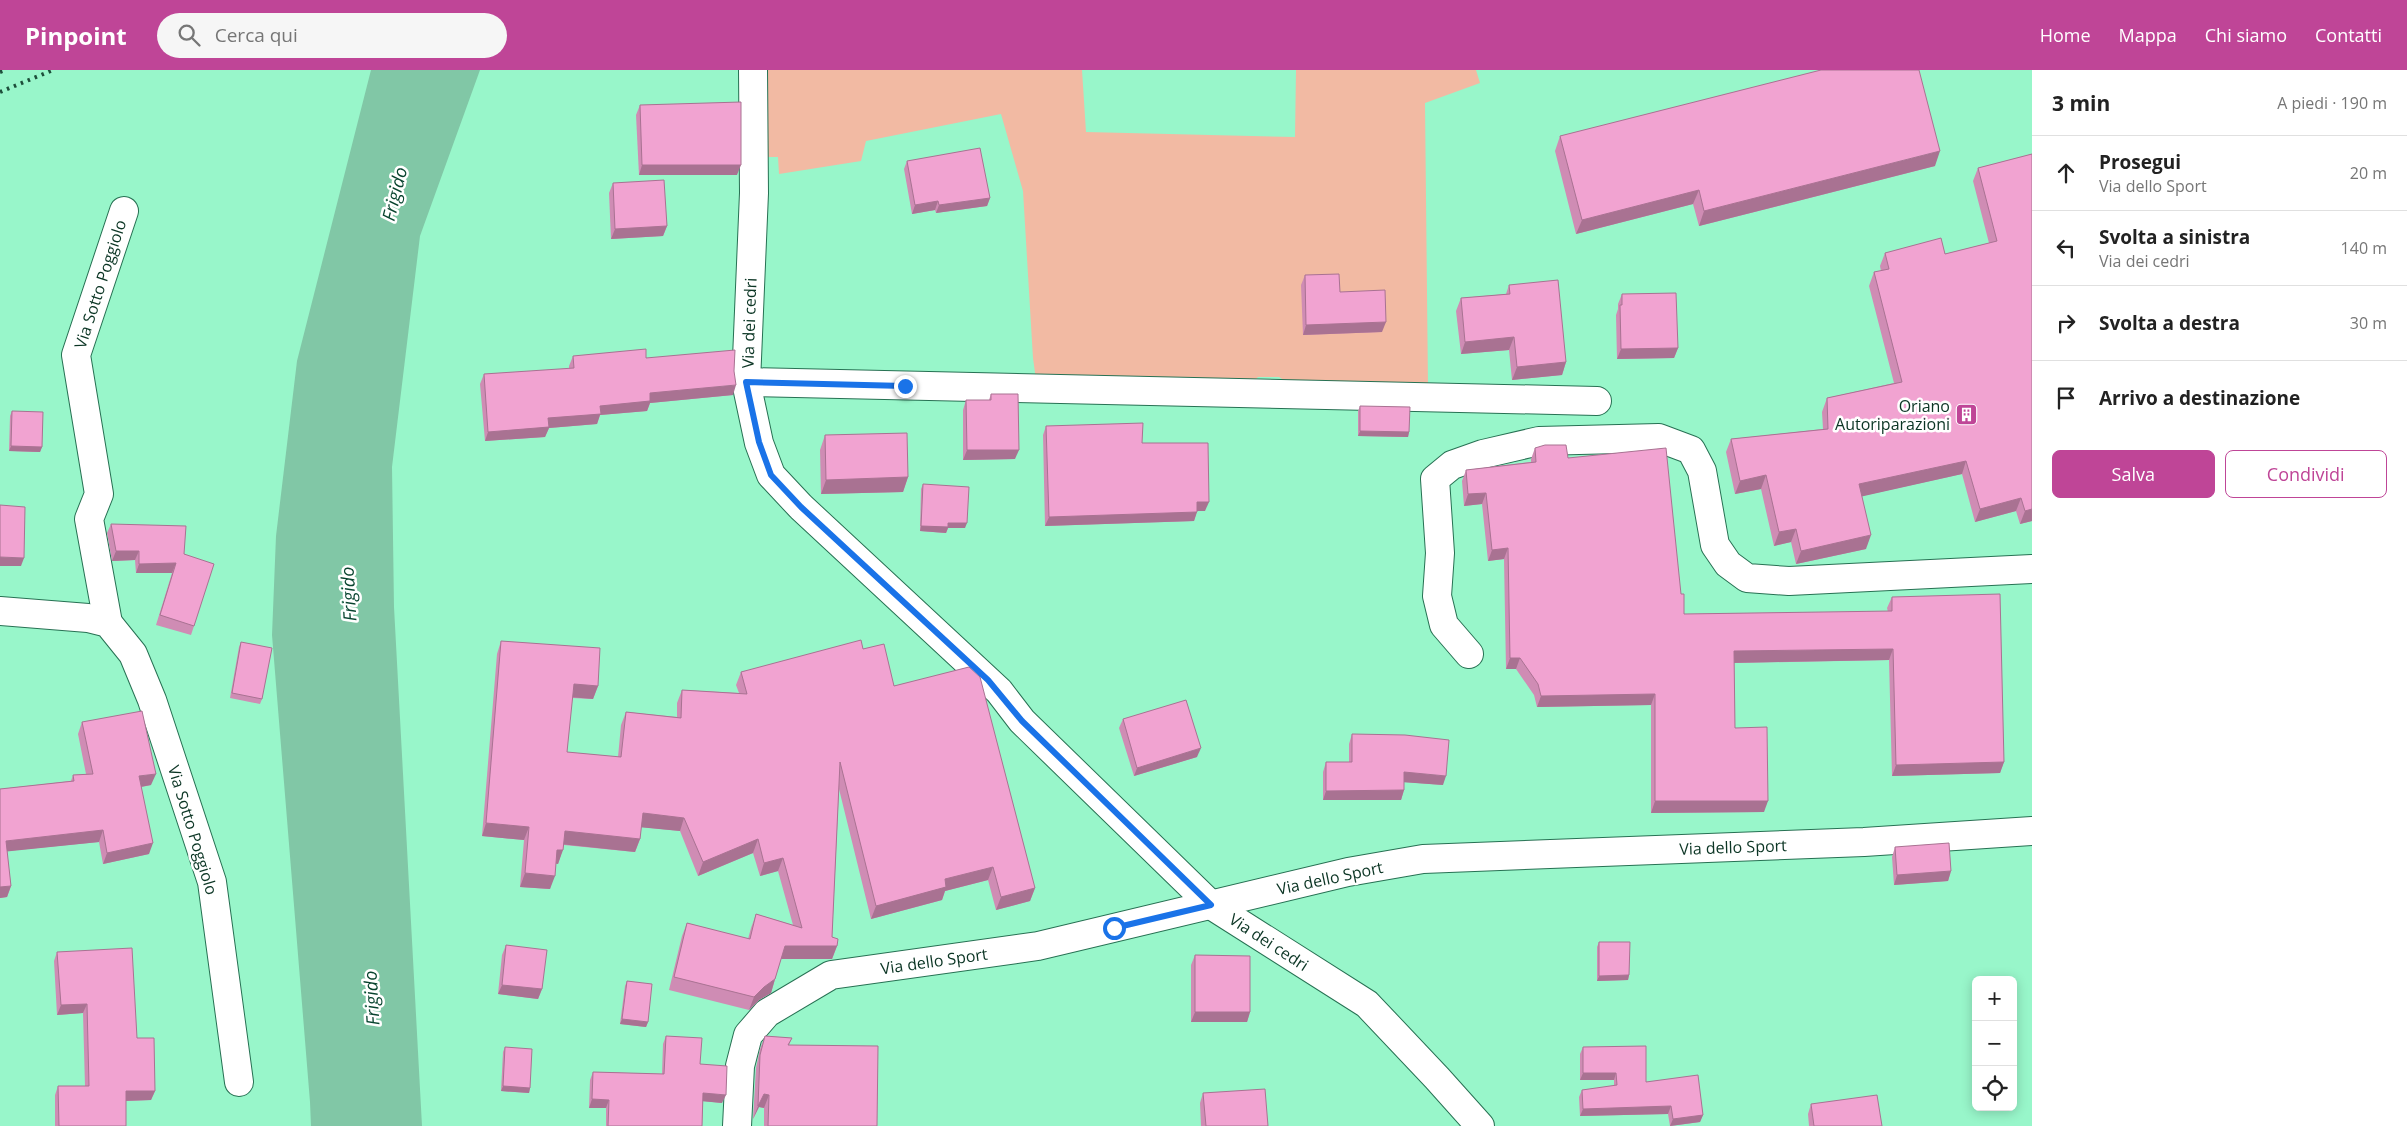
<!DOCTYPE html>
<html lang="it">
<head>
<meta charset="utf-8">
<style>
	:root { --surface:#fff; --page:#f6f6f6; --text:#222; --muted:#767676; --line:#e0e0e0; --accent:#bf4597 }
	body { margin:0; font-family:"Open Sans",sans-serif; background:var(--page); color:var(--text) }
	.controls { position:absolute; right:15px; bottom:15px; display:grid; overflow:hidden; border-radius:8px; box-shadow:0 2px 12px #0003 }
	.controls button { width:45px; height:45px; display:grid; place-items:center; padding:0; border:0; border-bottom:1px solid var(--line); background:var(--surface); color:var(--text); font:25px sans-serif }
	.stop { position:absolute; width:15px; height:15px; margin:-11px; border:4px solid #1a73e8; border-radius:50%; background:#fff }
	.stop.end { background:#1a73e8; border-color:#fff; box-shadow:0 1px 5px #0008 }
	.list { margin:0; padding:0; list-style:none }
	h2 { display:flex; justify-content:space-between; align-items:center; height:65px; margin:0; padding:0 20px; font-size:21px }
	h2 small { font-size:16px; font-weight:400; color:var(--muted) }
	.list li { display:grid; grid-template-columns:32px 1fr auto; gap:15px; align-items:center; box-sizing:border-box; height:75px; padding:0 20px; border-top:1px solid var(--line) }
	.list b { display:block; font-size:19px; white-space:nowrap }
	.list p { margin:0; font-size:16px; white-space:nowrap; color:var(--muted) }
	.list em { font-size:16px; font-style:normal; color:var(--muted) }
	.actions { display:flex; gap:10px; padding:15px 20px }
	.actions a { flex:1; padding:11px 0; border:1px solid var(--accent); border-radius:8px; text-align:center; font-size:18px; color:var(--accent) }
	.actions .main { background:var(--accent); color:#fff }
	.icon { flex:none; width:28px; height:28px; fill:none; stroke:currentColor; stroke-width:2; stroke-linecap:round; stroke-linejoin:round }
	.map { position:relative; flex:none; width:2032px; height:1056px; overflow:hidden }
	header { display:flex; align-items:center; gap:30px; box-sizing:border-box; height:70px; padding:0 25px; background:var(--accent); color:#fff }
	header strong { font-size:24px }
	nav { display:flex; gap:28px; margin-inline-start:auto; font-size:18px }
	.search { width:350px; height:45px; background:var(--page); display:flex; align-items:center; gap:12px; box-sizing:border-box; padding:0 18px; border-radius:28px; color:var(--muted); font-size:19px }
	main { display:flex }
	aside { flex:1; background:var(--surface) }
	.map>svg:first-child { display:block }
	.green { fill:#f2baa3 }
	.water { fill:#81c7a6 }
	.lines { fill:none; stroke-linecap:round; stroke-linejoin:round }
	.minor-casing { stroke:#277153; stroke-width:30 }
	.minor { stroke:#fff; stroke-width:28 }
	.rail { stroke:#1d4e3a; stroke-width:4; stroke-dasharray:2.5 5; stroke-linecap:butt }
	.wall { fill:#cf8cb4 }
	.shaded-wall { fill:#a97292 }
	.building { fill:#f1a3d1; stroke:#a97292 }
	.route { stroke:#1a73e8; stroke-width:6 }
	.labels { text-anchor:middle; stroke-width:5; stroke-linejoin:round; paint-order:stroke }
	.street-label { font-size:16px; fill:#0b3524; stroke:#fff }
	.poi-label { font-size:16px; fill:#0b3524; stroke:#fff; text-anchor:end }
	.water-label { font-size:18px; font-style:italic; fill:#07432e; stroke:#fff }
</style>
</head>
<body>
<header>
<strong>Pinpoint</strong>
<div class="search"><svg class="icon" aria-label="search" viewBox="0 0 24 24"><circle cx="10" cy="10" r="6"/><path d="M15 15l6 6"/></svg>Cerca qui</div>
<nav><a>Home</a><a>Mappa</a><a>Chi siamo</a><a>Contatti</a></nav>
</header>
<main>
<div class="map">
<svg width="2032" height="1056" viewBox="0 0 2032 1056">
	<rect width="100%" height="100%" fill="#98f6ca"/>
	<path class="green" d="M 763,0 L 1082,0 L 1086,62 L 1295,67 L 1296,0 L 1476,0 L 1480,13 L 1425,33 L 1428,316 L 1290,314 L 1279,307 L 1258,307 L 1252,313 L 1036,310 L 1033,288 L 1023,121 L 1001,44 L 866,71 L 861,91 L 779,104 L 778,87 L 763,87 Z"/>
	<path class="water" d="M 371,0 L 480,0 L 420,166 L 392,397 L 394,537 L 422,1056 L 311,1056 L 310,1032 L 272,565 L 276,466 L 297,291 Z"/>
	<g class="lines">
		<defs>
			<g id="minor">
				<path d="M 753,0 L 754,123 L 746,312 L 759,373 L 771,405 L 801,437 L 999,621 L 1022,651 L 1211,835 L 1367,934 L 1437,1008 L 1480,1056"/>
				<path d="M 746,312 L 1597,331"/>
				<path d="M 0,541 L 88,548 L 108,553 L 133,584 L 152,630 L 212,812 L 239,1012"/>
				<path d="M 108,553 L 89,449 L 99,424 L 76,285 L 124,141"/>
				<path d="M 1469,584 L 1444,555 L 1437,526 L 1440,483 L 1435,409 L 1452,395 L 1483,384 L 1539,371 L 1659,368 L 1691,380 L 1702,401 L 1715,475 L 1728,494 L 1747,508 L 1789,511 L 2032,499"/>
				<path d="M 737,1056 L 740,996 L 748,965 L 767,943 L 831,905 L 1038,876 L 1348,802 L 1423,789 L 1864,772 L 2032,761"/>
			</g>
		</defs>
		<use href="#minor" class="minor-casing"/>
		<use href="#minor" class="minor"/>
		<g class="rail">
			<path d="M 0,2 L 6,0"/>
			<path d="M 0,22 L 53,0"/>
		</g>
	</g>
	<g class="wall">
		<path d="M 640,35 L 737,105 L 639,105 L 636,45 Z"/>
		<path d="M 1560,66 L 1935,96 L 1699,156 L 1693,134 L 1576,164 L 1555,81 Z"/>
		<path d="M 2032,84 L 2032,451 L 2020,454 L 2016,441 L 1975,452 L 1962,404 L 1862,426 L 1866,479 L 1796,494 L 1791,472 L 1774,476 L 1761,419 L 1735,424 L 1726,382 L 1731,369 L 1823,359 L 1822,342 L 1827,328 L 1894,313 L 1869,216 L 1874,202 L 1881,201 L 1880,196 L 1885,183 L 1945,184 L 1989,173 L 1973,111 L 1978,98 Z"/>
		<path d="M 907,91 L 990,128 L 987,136 L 936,143 L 935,140 L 912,144 L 904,99 Z"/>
		<path d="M 613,113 L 667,156 L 663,166 L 611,169 L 609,123 Z"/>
		<path d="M 1305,205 L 1340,222 L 1382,262 L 1303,265 L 1301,215 Z"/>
		<path d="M 1509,215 L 1566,292 L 1562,305 L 1512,310 L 1509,280 L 1461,284 L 1456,241 L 1461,228 L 1506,224 Z"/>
		<path d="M 1622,224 L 1678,278 L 1674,288 L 1617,289 L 1616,245 L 1618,239 L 1618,234 Z"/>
		<path d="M 573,286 L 646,288 L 733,325 L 650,333 L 647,341 L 600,345 L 597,354 L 549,358 L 545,367 L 485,371 L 480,314 L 484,304 L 569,299 L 569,296 Z"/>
		<path d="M 991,324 L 1015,389 L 963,390 L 963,340 L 966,330 L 989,330 Z"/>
		<path d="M 1360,336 L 1409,362 L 1408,367 L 1358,366 L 1358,341 Z"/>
		<path d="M 12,341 L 42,377 L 40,382 L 9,381 L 10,346 Z"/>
		<path d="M 1046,356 L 1142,373 L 1205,441 L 1197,441 L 1194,451 L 1045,456 L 1043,365 Z"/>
		<path d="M 825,365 L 908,407 L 903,422 L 821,424 L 820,380 Z"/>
		<path d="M 1535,378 L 1568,388 L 1681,524 L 1684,544 L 1888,542 L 1887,538 L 1892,527 L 2004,692 L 2000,703 L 1892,706 L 1889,590 L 1734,593 L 1735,658 L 1764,742 L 1651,743 L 1651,635 L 1537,637 L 1534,625 L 1516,599 L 1506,599 L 1504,489 L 1488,491 L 1482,434 L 1464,436 L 1462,411 L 1466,400 L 1531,392 L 1531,389 Z"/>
		<path d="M 923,414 L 965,458 L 948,458 L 946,463 L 920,461 L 921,419 Z"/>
		<path d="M 111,454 L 184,484 L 194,556 L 191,565 L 156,555 L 172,503 L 136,503 L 135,490 L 112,491 L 107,463 Z"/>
		<path d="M 501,571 L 598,616 L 593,629 L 572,628 L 567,682 L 618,687 L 621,655 L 626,642 L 677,647 L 677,633 L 682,620 L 739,623 L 736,615 L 741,602 L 863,579 L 894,616 L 1035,818 L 1030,831 L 996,840 L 988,810 L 945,821 L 942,830 L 871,849 L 839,719 L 832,867 L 837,876 L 832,889 L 781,889 L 771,923 L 759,930 L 749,940 L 669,920 L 682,866 L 687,853 L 748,869 L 751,858 L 756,844 L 793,855 L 778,801 L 760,806 L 753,783 L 698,806 L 680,761 L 641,757 L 640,769 L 635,782 L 564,775 L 558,794 L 556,793 L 550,819 L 520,817 L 524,770 L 482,766 L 497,584 Z"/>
		<path d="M 241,572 L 262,629 L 260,634 L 230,628 L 239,577 Z"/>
		<path d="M 1123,649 L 1197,687 L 1134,706 L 1119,658 Z"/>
		<path d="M 82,652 L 151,715 L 141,717 L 149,784 L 103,794 L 99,772 L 7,781 L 11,816 L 7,827 L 0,828 L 0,719 L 71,711 L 73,705 L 86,704 L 78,664 Z"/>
		<path d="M 1352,664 L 1443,715 L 1404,712 L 1404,720 L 1401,730 L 1323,730 L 1323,702 L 1326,692 L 1349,692 L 1349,674 Z"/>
		<path d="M 1895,777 L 1951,801 L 1948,811 L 1894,815 L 1892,787 Z"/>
		<path d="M 1599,872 L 1629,905 L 1628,910 L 1597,911 L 1597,877 Z"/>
		<path d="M 506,875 L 542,919 L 538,929 L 498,924 L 502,885 Z"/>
		<path d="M 57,882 L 137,968 L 155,1021 L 151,1030 L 126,1031 L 126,1056 L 55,1056 L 55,1025 L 58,1016 L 85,1016 L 83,943 L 57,945 L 54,891 Z"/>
		<path d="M 1195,885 L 1250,942 L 1247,952 L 1191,952 L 1191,895 Z"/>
		<path d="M 627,911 L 648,952 L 646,957 L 620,954 L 625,916 Z"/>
		<path d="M 666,966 L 700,994 L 722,1033 L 703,1031 L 702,1056 L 606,1056 L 606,1038 L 589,1038 L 590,1010 L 593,1002 L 662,1004 L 663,974 Z"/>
		<path d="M 765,966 L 792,968 L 789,975 L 877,1056 L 764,1056 L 764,1038 L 759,1037 L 753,1049 L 756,998 L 760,979 Z"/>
		<path d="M 505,977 L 530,1018 L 529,1023 L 501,1021 L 503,982 Z"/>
		<path d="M 1583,977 L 1646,1012 L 1703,1045 L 1700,1052 L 1670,1056 L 1668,1044 L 1580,1046 L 1579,1027 L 1582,1020 L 1614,1016 L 1614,1010 L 1580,1010 L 1580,984 Z"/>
		<path d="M 1203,1023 L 1268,1056 L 1201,1056 L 1200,1033 Z"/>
		<path d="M 1811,1034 L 1882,1056 L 1809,1056 L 1808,1044 Z"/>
	</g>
	<g class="shaded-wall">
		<path d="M 1940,81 L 1935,96 L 1699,156 L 1704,141 Z"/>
		<path d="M 642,95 L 741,95 L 737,105 L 639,105 Z"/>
		<path d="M 1699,120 L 1693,134 L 1576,164 L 1582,150 Z"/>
		<path d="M 990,128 L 987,136 L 936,143 L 939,135 Z"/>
		<path d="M 938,131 L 935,140 L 912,144 L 915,135 Z"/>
		<path d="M 667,156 L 663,166 L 611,169 L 615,159 Z"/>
		<path d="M 1386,252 L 1382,262 L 1303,265 L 1306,255 Z"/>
		<path d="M 1514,267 L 1509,280 L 1461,284 L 1465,272 Z"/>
		<path d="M 1678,278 L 1674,288 L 1617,289 L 1621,279 Z"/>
		<path d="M 1566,292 L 1562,305 L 1512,310 L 1517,297 Z"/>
		<path d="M 736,315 L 733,325 L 650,333 L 647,341 L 600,345 L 597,354 L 549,358 L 545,367 L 485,371 L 488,362 L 548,348 L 650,323 Z"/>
		<path d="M 1360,361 L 1409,362 L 1408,367 L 1358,366 Z"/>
		<path d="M 11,376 L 42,377 L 40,382 L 9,381 Z"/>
		<path d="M 967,380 L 1019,380 L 1015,389 L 963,390 Z"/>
		<path d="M 1966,391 L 1962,404 L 1855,428 L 1859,414 Z"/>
		<path d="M 1766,405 L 1761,419 L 1735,424 L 1740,411 Z"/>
		<path d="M 908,407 L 903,422 L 821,424 L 826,410 Z"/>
		<path d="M 1486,423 L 1482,434 L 1464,436 L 1468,424 Z"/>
		<path d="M 2021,428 L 2016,441 L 1975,452 L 1980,439 Z"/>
		<path d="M 1197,432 L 1209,432 L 1205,441 L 1194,441 Z"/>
		<path d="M 2032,439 L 2032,451 L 2020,454 L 2025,441 Z"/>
		<path d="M 1197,442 L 1194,451 L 1045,456 L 1049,447 Z"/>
		<path d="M 948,453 L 967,453 L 965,458 L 948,458 L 946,463 L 920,461 L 921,456 Z"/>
		<path d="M 1796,459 L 1791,472 L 1774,476 L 1779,462 Z"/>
		<path d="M 1871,465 L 1866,479 L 1796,494 L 1801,481 Z"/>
		<path d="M 1508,478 L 1504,489 L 1488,491 L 1492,480 Z"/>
		<path d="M 116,481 L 139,481 L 135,490 L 112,491 Z"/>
		<path d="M 0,487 L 24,488 L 21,496 L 0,496 Z"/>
		<path d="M 176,493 L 172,503 L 136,503 L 139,494 Z"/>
		<path d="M 1893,579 L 1889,590 L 1730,593 L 1734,581 Z"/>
		<path d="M 1510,588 L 1520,588 L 1516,599 L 1506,599 Z"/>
		<path d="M 574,614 L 598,616 L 593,629 L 569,627 Z"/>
		<path d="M 1655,624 L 1651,635 L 1537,637 L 1541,626 Z"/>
		<path d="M 1201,678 L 1197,687 L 1134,706 L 1137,698 Z"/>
		<path d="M 2004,692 L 2000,703 L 1892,706 L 1896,695 Z"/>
		<path d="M 1404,702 L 1446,706 L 1443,715 L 1401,712 Z"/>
		<path d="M 156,704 L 151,715 L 135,718 L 139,706 Z"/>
		<path d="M 1404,720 L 1401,730 L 1323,730 L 1326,721 Z"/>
		<path d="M 1655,731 L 1768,731 L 1764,742 L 1651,743 Z"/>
		<path d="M 643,743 L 684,748 L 680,761 L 638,757 Z"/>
		<path d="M 486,753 L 529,757 L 524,770 L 482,766 Z"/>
		<path d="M 103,760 L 99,772 L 2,782 L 6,771 Z"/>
		<path d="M 565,761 L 640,769 L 635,782 L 560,774 Z"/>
		<path d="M 758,769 L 753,783 L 698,806 L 703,792 Z"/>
		<path d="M 153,773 L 149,784 L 103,794 L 107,783 Z"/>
		<path d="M 557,780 L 563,780 L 558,794 L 552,793 Z"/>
		<path d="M 783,788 L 778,801 L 760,806 L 764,793 Z"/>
		<path d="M 993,797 L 988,810 L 945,821 L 942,830 L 871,849 L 876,836 L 945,809 Z"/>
		<path d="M 1951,801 L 1948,811 L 1894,815 L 1897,805 Z"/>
		<path d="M 525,803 L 555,806 L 550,819 L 520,817 Z"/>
		<path d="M 11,816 L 7,827 L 0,828 L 0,817 Z"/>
		<path d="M 1035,818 L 1030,831 L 996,840 L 1001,827 Z"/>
		<path d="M 785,876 L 837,876 L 832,889 L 780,889 Z"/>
		<path d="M 1629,905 L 1628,910 L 1597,911 L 1599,906 Z"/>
		<path d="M 775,909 L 771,923 L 759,930 L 749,940 L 754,927 L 764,917 Z"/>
		<path d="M 502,915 L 542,919 L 538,929 L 498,924 Z"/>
		<path d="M 87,934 L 83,943 L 57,945 L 61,935 Z"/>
		<path d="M 1195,942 L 1250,942 L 1247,952 L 1191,952 Z"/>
		<path d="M 622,949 L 648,952 L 646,957 L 620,954 Z"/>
		<path d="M 1583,1003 L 1616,1003 L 1614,1010 L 1580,1010 Z"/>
		<path d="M 503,1016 L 530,1018 L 529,1023 L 501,1021 Z"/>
		<path d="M 126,1021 L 155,1021 L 151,1030 L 122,1031 Z"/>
		<path d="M 703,1023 L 726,1025 L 722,1033 L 700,1031 Z"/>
		<path d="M 764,1024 L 769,1025 L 764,1038 L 759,1037 L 753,1049 L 758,1036 Z"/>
		<path d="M 592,1029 L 609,1030 L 606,1038 L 589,1038 Z"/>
		<path d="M 1671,1036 L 1668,1044 L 1580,1046 L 1583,1039 Z"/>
		<path d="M 1703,1045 L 1700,1052 L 1670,1056 L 1673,1049 Z"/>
	</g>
	<g class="building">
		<path d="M 1821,0 L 1919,0 L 1940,81 L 1704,141 L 1699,120 L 1582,150 L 1560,66 Z"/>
		<path d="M 741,32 L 741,95 L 642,95 L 640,35 Z"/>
		<path d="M 980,78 L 990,128 L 939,135 L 938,131 L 915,135 L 907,91 Z"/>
		<path d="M 2032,84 L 2032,439 L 2025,441 L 2021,428 L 1980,439 L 1966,391 L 1859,414 L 1871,465 L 1801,481 L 1796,459 L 1779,462 L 1766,405 L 1740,411 L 1731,369 L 1828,359 L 1827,328 L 1902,312 L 1874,202 L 1889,199 L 1885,183 L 1941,168 L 1945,184 L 1997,171 L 1978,98 Z"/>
		<path d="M 664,110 L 667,156 L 615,159 L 613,113 Z"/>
		<path d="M 1339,204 L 1340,222 L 1385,220 L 1386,252 L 1306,255 L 1305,205 Z"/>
		<path d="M 1558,210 L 1566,292 L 1517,297 L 1514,267 L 1465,272 L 1461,228 L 1510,224 L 1509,215 Z"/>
		<path d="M 1676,223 L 1678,278 L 1621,279 L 1620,235 L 1622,235 L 1622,224 Z"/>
		<path d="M 646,279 L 646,288 L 735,280 L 734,301 L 736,315 L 650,323 L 650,331 L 600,336 L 601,344 L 548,348 L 549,357 L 488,362 L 484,304 L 574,298 L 573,286 Z"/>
		<path d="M 991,324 L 1018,324 L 1019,380 L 967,380 L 966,330 L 991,330 Z"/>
		<path d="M 1360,336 L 1410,337 L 1409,362 L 1360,361 Z"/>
		<path d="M 12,341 L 43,342 L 42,377 L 11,376 Z"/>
		<path d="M 1143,353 L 1142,373 L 1208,373 L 1209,432 L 1197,432 L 1197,442 L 1049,447 L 1046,356 Z"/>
		<path d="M 907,363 L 908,407 L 826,410 L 825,365 Z"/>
		<path d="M 1545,375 L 1566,375 L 1568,388 L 1666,378 L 1681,524 L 1684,524 L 1684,544 L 1892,541 L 1892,527 L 2000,524 L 2004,692 L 1896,695 L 1893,579 L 1734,581 L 1735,658 L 1767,657 L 1768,731 L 1655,731 L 1655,624 L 1541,626 L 1538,614 L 1520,588 L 1510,588 L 1508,478 L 1492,480 L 1486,423 L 1468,424 L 1466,400 L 1536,392 L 1535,378 Z"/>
		<path d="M 923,414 L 969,417 L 967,453 L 948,453 L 948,457 L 921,456 Z"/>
		<path d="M 0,435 L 25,437 L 24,488 L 0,487 Z"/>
		<path d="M 111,454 L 186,456 L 184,484 L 214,494 L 194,556 L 160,545 L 176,493 L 139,494 L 139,481 L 116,481 Z"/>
		<path d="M 861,570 L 863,579 L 884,574 L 894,616 L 969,597 L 980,607 L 1035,818 L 1001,827 L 993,797 L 945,809 L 946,817 L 876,836 L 840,692 L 832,867 L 838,869 L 837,876 L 785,876 L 775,909 L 764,917 L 754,927 L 674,907 L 687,853 L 750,869 L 756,844 L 802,858 L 783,788 L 764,793 L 758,769 L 703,792 L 684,748 L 643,743 L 640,769 L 565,761 L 563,780 L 557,780 L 555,806 L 525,803 L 529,757 L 486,753 L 501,571 L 600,578 L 598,616 L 574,614 L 567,682 L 621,687 L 626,642 L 681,648 L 682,620 L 747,624 L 741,602 Z"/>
		<path d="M 241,572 L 272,578 L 262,629 L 232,623 Z"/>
		<path d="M 1186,630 L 1201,678 L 1137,698 L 1123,649 Z"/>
		<path d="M 142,641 L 156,704 L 139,706 L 153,773 L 107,783 L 103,760 L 6,771 L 11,816 L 0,817 L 0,719 L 74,711 L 73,705 L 93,704 L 82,652 Z"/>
		<path d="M 1352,664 L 1405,665 L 1449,670 L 1446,706 L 1404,702 L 1404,720 L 1326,721 L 1326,692 L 1352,692 Z"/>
		<path d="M 1949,773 L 1951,801 L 1897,805 L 1895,777 Z"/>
		<path d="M 1599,872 L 1630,872 L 1629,905 L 1599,906 Z"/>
		<path d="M 506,875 L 547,880 L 542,919 L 502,915 Z"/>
		<path d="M 132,878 L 137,968 L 154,968 L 155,1021 L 126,1021 L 126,1056 L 59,1056 L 58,1016 L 89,1016 L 87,934 L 61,935 L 57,882 Z"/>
		<path d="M 1195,885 L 1250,886 L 1250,942 L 1195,942 Z"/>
		<path d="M 627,911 L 652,914 L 648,952 L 622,949 Z"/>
		<path d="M 666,966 L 702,968 L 700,994 L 727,996 L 726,1025 L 703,1023 L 702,1056 L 608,1056 L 609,1030 L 592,1029 L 593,1002 L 664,1004 Z"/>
		<path d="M 765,966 L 792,968 L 788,975 L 878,976 L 877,1056 L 768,1056 L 769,1025 L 764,1024 L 758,1036 L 760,985 Z"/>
		<path d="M 1646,976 L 1646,1012 L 1698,1005 L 1703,1045 L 1673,1049 L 1671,1036 L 1583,1039 L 1582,1020 L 1617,1015 L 1616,1003 L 1583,1003 L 1583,977 Z"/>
		<path d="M 505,977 L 532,979 L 530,1018 L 503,1016 Z"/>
		<path d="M 1265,1019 L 1268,1056 L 1206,1056 L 1203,1023 Z"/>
		<path d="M 1877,1025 L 1882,1056 L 1814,1056 L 1811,1034 Z"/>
	</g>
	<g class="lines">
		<path class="route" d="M 905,316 L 746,312 L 759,372 L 771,405 L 801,437 L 988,610 L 1022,651 L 1211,835 L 1114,858"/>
	</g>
	<defs>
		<symbol id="building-square" viewBox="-11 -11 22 22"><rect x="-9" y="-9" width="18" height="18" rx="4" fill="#bf4597" stroke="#fff"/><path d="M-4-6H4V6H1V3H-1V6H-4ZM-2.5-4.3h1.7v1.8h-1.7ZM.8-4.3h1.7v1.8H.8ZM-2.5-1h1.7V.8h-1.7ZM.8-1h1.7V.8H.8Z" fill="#fff"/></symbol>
	</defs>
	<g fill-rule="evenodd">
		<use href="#building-square" x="1954" y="332" width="25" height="25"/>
	</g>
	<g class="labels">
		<g class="street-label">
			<text transform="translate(100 214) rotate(-72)" y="6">Via Sotto Poggiolo</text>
			<text transform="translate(749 253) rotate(-88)" y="6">Via dei cedri</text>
			<text transform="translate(193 760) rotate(73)" y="6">Via Sotto Poggiolo</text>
			<text transform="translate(1733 777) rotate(-2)" y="6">Via dello Sport</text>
			<text transform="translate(1330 808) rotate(-12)" y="6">Via dello Sport</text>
			<text transform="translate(1269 872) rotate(33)" y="6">Via dei cedri</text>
			<text transform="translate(934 891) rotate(-8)" y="6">Via dello Sport</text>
		</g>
		<g class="poi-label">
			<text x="1950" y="342">Oriano<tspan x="1950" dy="18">Autoriparazioni</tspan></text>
		</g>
		<g class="water-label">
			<text transform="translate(395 124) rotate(-76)" y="6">Frigido</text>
			<text transform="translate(349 524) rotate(-93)" y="6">Frigido</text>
			<text transform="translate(372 928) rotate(-93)" y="6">Frigido</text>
		</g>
	</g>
</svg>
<div class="controls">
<button>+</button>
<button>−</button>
<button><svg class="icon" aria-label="locate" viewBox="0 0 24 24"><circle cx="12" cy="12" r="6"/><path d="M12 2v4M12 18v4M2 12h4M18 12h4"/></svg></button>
</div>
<div class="stop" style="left:1114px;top:858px"></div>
<div class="stop end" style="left:905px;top:316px"></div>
</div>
<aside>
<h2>3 min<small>A piedi · 190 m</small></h2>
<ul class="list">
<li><svg class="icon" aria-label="ahead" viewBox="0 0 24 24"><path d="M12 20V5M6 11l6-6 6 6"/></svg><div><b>Prosegui</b><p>Via dello Sport</p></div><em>20 m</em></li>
<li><svg class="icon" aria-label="left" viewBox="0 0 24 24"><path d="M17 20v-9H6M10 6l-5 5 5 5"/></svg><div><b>Svolta a sinistra</b><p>Via dei cedri</p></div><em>140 m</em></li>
<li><svg class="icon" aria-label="right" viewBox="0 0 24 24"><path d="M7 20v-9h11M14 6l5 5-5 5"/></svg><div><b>Svolta a destra</b></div><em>30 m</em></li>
<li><svg class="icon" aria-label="arrive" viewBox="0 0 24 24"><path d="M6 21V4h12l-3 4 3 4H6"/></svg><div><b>Arrivo a destinazione</b></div></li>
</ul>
<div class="actions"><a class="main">Salva</a><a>Condividi</a></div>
</aside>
</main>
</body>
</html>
